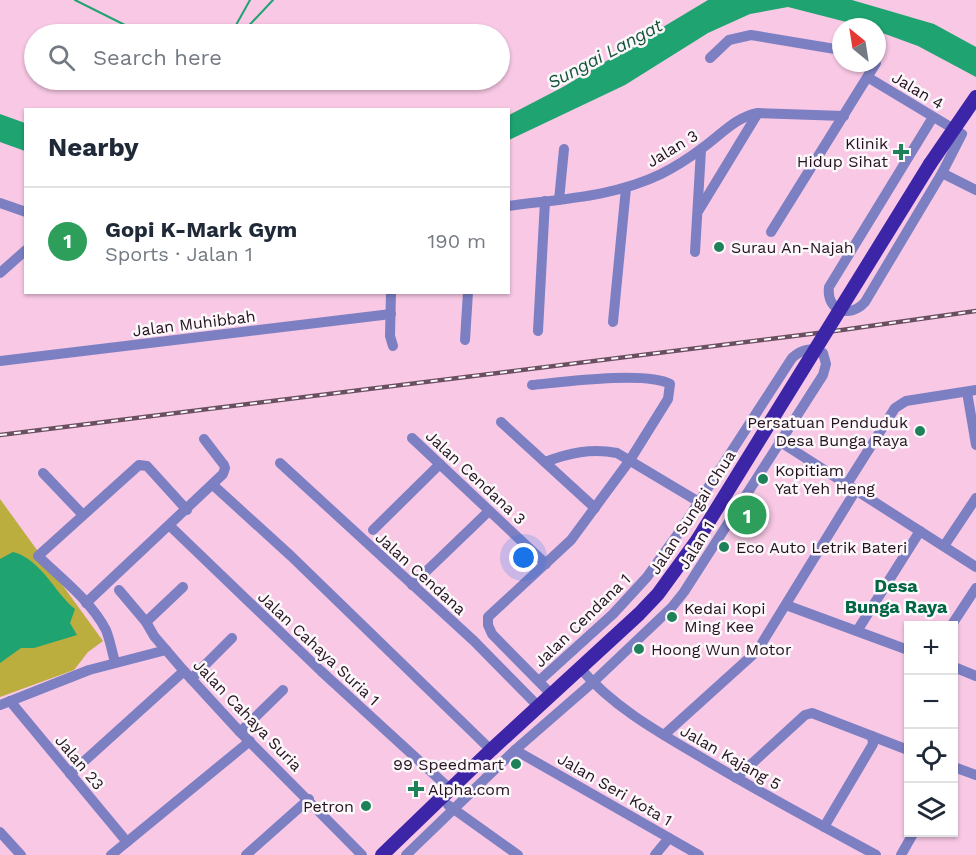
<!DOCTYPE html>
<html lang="en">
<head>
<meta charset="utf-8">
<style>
	:root { --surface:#fff; --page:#f6f6f7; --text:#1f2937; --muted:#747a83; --line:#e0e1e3; --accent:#7c3aed }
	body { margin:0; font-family:"Work Sans",sans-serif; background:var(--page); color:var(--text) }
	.controls { position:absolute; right:18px; bottom:18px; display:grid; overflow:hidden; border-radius:0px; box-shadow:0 2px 4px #0004 }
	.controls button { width:54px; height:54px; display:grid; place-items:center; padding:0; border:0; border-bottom:2px solid var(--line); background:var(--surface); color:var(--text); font:30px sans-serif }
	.compass { position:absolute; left:832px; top:18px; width:54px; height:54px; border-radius:50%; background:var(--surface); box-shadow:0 2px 4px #0004; rotate:330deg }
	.you { position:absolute; left:524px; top:558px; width:21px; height:21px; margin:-15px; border:4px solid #fff; border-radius:50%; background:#1a73e8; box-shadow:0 0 0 9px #1a73e833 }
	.badge { display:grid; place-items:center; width:39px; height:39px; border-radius:50%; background:var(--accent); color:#fff; font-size:20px; font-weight:700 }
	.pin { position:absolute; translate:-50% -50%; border:3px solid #fff; box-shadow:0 2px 6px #0006 }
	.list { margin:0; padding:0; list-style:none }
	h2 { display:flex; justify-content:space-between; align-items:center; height:78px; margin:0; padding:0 24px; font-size:26px }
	h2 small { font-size:20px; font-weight:400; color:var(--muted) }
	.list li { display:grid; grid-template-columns:39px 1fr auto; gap:18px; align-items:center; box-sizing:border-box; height:108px; padding:0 24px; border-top:2px solid var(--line) }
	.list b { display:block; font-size:22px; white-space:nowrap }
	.list p { margin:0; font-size:20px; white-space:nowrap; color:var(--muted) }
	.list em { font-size:20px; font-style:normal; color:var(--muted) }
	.icon { flex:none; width:33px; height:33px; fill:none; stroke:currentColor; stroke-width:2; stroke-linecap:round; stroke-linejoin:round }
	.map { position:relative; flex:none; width:976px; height:855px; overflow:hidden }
	.search { position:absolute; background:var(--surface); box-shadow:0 2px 4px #0004; left:24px; top:24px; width:486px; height:66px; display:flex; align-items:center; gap:15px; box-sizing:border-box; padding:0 21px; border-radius:33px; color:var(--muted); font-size:22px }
	.panel { position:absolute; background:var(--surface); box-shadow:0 2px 4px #0004; left:24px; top:108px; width:486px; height:186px; border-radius:0px }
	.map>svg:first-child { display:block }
	.green { fill:#bcad3f }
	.water { fill:#1ea371 }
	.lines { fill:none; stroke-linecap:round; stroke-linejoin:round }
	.stream { stroke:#1ea371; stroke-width:2 }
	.minor { stroke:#7d7fc3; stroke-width:10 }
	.major { stroke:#3d25a7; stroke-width:14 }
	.rail-casing { stroke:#6a4f60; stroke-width:4.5 }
	.rail { stroke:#fcf7fa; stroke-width:2; stroke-dasharray:7; stroke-linecap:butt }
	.major-bridge { stroke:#3d25a7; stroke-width:14 }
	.poi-dot { fill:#1f815a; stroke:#fcf7fa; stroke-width:2 }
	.labels { text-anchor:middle; stroke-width:5; stroke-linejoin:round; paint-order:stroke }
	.street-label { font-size:16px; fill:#24131e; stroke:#fcf7fa }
	.poi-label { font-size:16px; fill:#24131e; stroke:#fcf7fa; text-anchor:start }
	.water-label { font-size:18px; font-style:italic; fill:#13543a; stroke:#fcf7fa }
	.neighbourhood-label { font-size:18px; font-weight:bold; fill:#006643; stroke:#fcf7fa }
</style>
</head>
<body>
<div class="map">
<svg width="976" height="855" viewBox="0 0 976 855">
	<rect width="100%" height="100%" fill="#f8c8e5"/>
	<path class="green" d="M 0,499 L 103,641 L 88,652 L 74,670 L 0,697 Z"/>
	<g class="water">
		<path d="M 708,0 L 852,0 L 934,24 L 976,47 L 976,77 L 918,46 L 877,31 L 877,27 L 866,27 L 788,7 L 750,14 L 708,33 L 625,85 L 509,140 L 509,115 L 563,87 Z"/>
		<path d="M 0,114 L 25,123 L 25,151 L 0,142 Z"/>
		<path d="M 13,552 C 41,559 54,592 75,609 L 70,623 L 77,635 L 34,648 L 21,648 L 0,663 L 0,559 Z"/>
	</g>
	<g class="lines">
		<g class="stream">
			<path d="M 75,0 L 143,34"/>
			<path d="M 231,34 L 250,0"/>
			<path d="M 241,34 L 273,0"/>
		</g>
		<g class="minor">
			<path d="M 710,58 L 729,40 L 751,35 L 841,50"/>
			<path d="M 869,78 L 962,134 L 942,173 L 865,302 C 850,319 826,311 829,287 L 933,117"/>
			<path d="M 942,173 L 976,190"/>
			<path d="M 559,200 L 564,149"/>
			<path d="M 0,203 L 26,212"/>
			<path d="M 508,206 C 560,199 614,197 661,174 C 675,167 689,158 701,149 C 720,136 735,117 758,113 L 844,116"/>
			<path d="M 699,210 L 758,113"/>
			<path d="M 771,232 L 876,63"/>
			<path d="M 695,252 L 701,150"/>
			<path d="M 0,273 L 26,250"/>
			<path d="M 391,292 L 390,336 L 393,346"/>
			<path d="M 613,322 L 626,188"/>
			<path d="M 538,331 L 545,201"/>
			<path d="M 465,340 L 468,292"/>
			<path d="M 0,361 L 391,314"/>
			<path d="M 532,385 C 563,382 646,371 670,384 L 668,399 L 630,460 L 571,540 L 488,617 L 488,625 L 492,634 L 552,695"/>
			<path d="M 967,392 L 976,445"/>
			<path d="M 501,422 L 595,508"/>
			<path d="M 412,438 L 546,564"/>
			<path d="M 779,441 L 976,567"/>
			<path d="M 545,462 C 569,453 591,448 617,453 L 699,502"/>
			<path d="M 280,463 L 474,641 L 539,707"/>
			<path d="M 43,473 L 83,515"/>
			<path d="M 847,484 L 895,408 L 906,401 L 976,390"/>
			<path d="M 213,485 L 291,556 L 491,750"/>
			<path d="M 170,526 L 321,671 L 450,789"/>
			<path d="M 373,530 L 440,464"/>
			<path d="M 944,546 L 976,498"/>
			<path d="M 412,585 L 489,511"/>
			<path d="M 119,590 L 146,622 L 154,636 L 184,671 L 240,732 L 362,855"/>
			<path d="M 86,603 L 223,474 L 225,468 L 224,465 L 204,439"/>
			<path d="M 786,605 L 908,650"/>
			<path d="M 146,622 L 183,587"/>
			<path d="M 951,626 L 976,588"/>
			<path d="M 857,631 L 920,531"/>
			<path d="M 762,643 L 856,490"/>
			<path d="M 115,662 C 112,652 110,640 106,630 C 91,601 61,578 38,556 L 139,465 L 147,466 L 187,510"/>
			<path d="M 954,667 L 976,676"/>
			<path d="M 581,669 C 612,706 658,732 699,756 C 757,791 817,823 876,855"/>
			<path d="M 191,679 L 232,638"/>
			<path d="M 10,701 L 127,842"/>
			<path d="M 0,705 L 89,670 L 166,650"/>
			<path d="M 240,732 L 283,690"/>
			<path d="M 664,735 L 757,651"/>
			<path d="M 515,750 L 699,855"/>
			<path d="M 954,767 L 976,775"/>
			<path d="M 70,774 L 184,671"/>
			<path d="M 736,778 L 805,715 L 812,713 L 908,750"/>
			<path d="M 448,805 L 518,855"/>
			<path d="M 824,827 L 873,744 L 872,736"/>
			<path d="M 0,832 L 21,855"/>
			<path d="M 111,855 L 250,741"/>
			<path d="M 246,855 L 309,799"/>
			<path d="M 406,855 L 515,750 L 592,683 L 672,607 L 684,592 L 823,375 L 826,364 L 823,353 C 810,347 802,349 792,358 L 680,531 L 647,577 L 613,614 L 539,681"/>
			<path d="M 655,855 L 669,838"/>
			<path d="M 901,855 L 914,832"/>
		</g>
		<g class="major">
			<path d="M 930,164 L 976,97"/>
			<path d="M 382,855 L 491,750 L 639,614 L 658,594 L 698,539"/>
		</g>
		<defs>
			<path id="rail" d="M 0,435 L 842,330 L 976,311"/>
		</defs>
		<use href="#rail" class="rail-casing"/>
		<use href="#rail" class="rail"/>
		<path class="major-bridge" d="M 698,539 L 930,164"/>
	</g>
	<g class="poi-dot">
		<path d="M898 143h6v6h6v6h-6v6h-6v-6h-6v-6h6z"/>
		<circle cx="719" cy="247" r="6"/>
		<circle cx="920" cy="431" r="6"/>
		<circle cx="763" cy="479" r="6"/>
		<circle cx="724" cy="547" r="6"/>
		<circle cx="672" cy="617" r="6"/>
		<circle cx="639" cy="649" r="6"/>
		<circle cx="516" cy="764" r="6"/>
		<path d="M413 780h6v6h6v6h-6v6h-6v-6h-6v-6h6z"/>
		<circle cx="366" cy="806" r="6"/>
	</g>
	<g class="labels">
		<g class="street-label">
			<text transform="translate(918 90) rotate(31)" y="6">Jalan 4</text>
			<text transform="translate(672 148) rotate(-31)" y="6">Jalan 3</text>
			<text transform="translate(194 323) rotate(-7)" y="6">Jalan Muhibbah</text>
			<text transform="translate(476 477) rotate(43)" y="6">Jalan Cendana 3</text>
			<text transform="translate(692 512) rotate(-57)" y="6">Jalan Sungai Chua</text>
			<text transform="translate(696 545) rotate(-58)" y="6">Jalan 1</text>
			<text transform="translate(421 573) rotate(42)" y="6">Jalan Cendana</text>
			<text transform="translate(582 620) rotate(-44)" y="6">Jalan Cendana 1</text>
			<text transform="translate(319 648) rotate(43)" y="6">Jalan Cahaya Suria 1</text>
			<text transform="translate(248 715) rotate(46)" y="6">Jalan Cahaya Suria</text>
			<text transform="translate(731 757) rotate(30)" y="6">Jalan Kajang 5</text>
			<text transform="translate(80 762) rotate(50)" y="6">Jalan 23</text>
			<text transform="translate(615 789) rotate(30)" y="6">Jalan Seri Kota 1</text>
		</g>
		<g class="poi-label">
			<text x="888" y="149" text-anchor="end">Klinik<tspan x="888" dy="18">Hidup Sihat</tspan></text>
			<text x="731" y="253">Surau An-Najah</text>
			<text x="908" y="428" text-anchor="end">Persatuan Penduduk<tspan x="908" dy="18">Desa Bunga Raya</tspan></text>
			<text x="775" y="476">Kopitiam<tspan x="775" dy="18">Yat Yeh Heng</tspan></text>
			<text x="736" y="553">Eco Auto Letrik Bateri</text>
			<text x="684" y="614">Kedai Kopi<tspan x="684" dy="18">Ming Kee</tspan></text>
			<text x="651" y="655">Hoong Wun Motor</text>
			<text x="504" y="770" text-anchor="end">99 Speedmart</text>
			<text x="428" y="795">Alpha.com</text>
			<text x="354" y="812" text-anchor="end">Petron</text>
		</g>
		<g class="water-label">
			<text transform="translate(605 54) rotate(-28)" y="6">Sungai Langat</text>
		</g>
		<g class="neighbourhood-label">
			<text x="896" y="592">Desa<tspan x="896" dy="21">Bunga Raya</tspan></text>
		</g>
	</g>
</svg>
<div class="controls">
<button>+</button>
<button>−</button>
<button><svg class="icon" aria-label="locate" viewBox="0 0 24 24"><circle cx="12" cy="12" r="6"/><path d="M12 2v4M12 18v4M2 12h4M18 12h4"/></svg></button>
<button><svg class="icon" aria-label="layers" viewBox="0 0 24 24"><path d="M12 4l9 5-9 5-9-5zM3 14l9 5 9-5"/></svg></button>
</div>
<svg class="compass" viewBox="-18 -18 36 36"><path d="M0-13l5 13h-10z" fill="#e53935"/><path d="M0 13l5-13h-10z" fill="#747a83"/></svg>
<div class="you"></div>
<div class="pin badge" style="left:747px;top:515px;background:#2e9e5b">1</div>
<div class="search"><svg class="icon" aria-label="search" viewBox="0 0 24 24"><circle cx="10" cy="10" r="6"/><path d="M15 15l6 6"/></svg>Search here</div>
<section class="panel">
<h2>Nearby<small></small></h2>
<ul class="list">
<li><span class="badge" style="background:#2e9e5b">1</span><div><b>Gopi K-Mark Gym</b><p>Sports · Jalan 1</p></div><em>190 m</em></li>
</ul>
</section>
</div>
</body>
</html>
